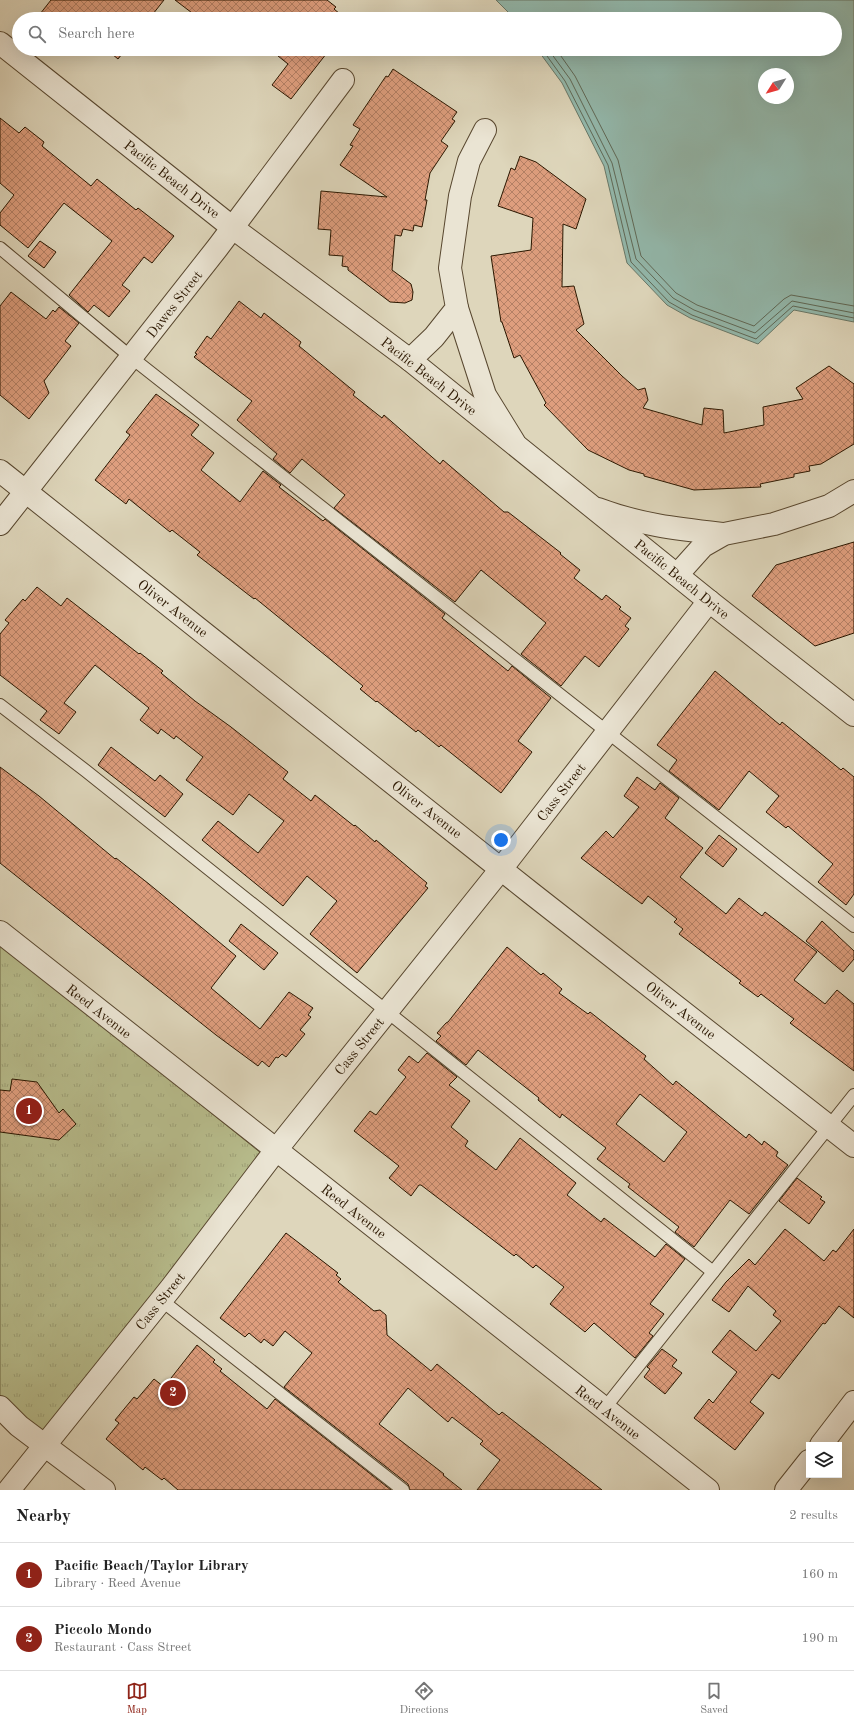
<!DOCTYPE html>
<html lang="en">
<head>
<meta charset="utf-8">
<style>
	:root { --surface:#fff; --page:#f2f2f2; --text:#222; --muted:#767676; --line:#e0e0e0; --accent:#8f2418 }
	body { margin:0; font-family:"Old Standard TT",serif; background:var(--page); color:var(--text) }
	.controls { position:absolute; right:12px; bottom:12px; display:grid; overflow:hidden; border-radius:0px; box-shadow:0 4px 16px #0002 }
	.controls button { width:36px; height:36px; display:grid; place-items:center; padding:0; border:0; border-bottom:1px solid var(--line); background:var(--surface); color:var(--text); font:20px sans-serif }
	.compass { position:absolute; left:758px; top:68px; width:36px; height:36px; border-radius:50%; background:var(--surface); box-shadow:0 4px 16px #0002; rotate:233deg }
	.you { position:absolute; left:501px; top:840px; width:14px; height:14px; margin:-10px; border:3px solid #fff; border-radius:50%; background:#1a73e8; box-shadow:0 0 0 6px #1a73e833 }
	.badge { display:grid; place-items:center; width:26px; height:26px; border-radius:50%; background:var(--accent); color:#fff; font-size:13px; font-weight:700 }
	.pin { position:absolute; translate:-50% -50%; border:2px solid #fff; box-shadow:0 1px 4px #0006 }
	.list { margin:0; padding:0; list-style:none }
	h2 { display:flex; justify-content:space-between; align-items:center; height:52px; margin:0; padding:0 16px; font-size:17px }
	h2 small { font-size:13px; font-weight:400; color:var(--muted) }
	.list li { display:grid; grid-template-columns:26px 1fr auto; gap:12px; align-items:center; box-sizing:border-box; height:64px; padding:0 16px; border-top:1px solid var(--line) }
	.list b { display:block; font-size:15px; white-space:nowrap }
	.list p { margin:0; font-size:13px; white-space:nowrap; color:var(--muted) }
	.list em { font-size:13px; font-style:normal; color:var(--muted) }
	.icon { flex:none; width:22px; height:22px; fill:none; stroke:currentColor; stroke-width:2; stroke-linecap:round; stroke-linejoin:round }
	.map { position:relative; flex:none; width:854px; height:1490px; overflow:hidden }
	.search { position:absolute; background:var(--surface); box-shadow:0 4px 16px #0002; left:12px; right:12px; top:12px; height:44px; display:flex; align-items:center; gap:10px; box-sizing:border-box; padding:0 14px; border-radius:22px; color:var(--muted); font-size:15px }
	.sheet { height:180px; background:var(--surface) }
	nav { display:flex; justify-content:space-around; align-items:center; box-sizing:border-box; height:56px; border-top:1px solid var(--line); background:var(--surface); font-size:11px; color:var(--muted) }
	nav a { display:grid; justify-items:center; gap:2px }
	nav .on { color:var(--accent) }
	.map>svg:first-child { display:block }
	.park { fill:url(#park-tufts); stroke:#716a46 }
	.water { fill:#93b9ad; stroke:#697868; fill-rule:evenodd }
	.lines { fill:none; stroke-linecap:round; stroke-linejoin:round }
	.shore { stroke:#5f6856; stroke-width:1 }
	.building { fill:url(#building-cross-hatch); stroke:#2b1700; fill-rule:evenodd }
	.service-casing { stroke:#58472f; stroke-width:14 }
	.minor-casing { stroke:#58472f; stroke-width:24 }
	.tertiary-casing { stroke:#58472f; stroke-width:24 }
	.service { stroke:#eae4d3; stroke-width:12 }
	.minor { stroke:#eae4d3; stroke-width:22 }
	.tertiary { stroke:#eae4d3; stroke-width:22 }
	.labels { text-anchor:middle; stroke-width:4; stroke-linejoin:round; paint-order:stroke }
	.street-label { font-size:14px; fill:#2b1700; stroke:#eae4d3 }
</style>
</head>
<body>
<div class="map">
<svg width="854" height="1490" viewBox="0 0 854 1490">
	<defs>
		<pattern id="park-tufts" width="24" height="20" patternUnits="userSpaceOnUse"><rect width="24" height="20" fill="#b7bc8c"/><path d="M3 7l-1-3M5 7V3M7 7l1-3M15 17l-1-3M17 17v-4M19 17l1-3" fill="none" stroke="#9ea177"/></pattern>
		<pattern id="building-cross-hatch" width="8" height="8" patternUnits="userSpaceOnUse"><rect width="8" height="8" fill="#de9e7e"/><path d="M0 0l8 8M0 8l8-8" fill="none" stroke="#b48065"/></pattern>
	</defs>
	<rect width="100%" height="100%" fill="#ded6bb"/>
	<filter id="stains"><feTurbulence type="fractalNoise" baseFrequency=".005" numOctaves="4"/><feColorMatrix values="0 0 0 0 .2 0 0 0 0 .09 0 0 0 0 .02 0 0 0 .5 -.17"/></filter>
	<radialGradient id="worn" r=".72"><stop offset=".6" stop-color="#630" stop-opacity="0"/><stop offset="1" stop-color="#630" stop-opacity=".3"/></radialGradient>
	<path class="park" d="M 0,942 L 262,1154 L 44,1432 L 0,1397 Z"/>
	<path class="water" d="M 496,0 L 854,0 L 854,322 L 794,310 L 758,344 L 690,318 L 667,305 L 627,263 L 604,166 L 562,83 L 537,49 L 835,49 L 835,19 L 515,19 ZM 764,74 L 788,74 L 788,98 L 764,98 Z"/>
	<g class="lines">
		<g class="shore">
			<path d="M 542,49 L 565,81 L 608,165 L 631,262 L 669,302 L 692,315 L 756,339 L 793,306 L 854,318"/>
			<path d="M 548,49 L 570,79 L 612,163 L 636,259 L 673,298 L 694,310 L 755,333 L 792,301 L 854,313"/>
			<path d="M 556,49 L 575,76 L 618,160 L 641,256 L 676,293 L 697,305 L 754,326 L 784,299 L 791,295 L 854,306"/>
		</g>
	</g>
	<g class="building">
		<path d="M 51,0 L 164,0 L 149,19 L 47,19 L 40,14 Z"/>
		<path d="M 175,0 L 327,0 L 336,7 L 334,9 L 346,19 L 200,19 Z"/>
		<path d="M 106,49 L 126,49 L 118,59 Z"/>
		<path d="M 283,49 L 330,49 L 291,99 L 272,85 L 288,64 L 278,56 Z"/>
		<path d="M 393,69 L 457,112 L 452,119 L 455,121 L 441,141 L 448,146 L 430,173 L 425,200 L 427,200 L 422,227 L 414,225 L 413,231 L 403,229 L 401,236 L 395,235 L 392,270 L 411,284 L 413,292 L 412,300 L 405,303 L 390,302 L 348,270 L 348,267 L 342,266 L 343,256 L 329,255 L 331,230 L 318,229 L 321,191 L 387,197 L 340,165 L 353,146 L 350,145 L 360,129 L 353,125 L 386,76 L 388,77 Z"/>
		<path d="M 0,118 L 19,133 L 25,127 L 44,142 L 42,146 L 91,186 L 97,179 L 136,210 L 138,208 L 174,236 L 152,263 L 144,257 L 122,285 L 130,291 L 109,317 L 94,305 L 88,312 L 69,295 L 112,241 L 64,203 L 28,248 L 0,225 L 0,213 L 14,195 L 0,183 Z"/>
		<path d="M 520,156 L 536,162 L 586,199 L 576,229 L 563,224 L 562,287 L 574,286 L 584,324 L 576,330 L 622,376 L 638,390 L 645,388 L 648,400 L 643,408 L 702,425 L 704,408 L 723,410 L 724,433 L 764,425 L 763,407 L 803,399 L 796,388 L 829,366 L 854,384 L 854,444 L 821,464 L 809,466 L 810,471 L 794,474 L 794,477 L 760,484 L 761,487 L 694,490 L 644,476 L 644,474 L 629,470 L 588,450 L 544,405 L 546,403 L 520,355 L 514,358 L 502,322 L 501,322 L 491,256 L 531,250 L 533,218 L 498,206 L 511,168 L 515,170 Z"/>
		<path d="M 40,241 L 56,252 L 44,268 L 28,256 Z"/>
		<path d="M 11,292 L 46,319 L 53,310 L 55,312 L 59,307 L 79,323 L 65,341 L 71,346 L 44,381 L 49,393 L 29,419 L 0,395 L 0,306 Z"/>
		<path d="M 239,301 L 261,318 L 264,313 L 301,342 L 299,346 L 355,392 L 353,395 L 382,418 L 384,415 L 440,464 L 443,460 L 504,512 L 508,512 L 561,553 L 560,554 L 580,570 L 574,578 L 602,600 L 606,595 L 621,607 L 619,609 L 631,618 L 625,626 L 629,629 L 599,667 L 585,656 L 561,686 L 521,654 L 546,623 L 481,570 L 455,602 L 334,508 L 345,495 L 302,459 L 290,473 L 273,459 L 277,454 L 237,420 L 252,401 L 194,357 L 197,354 L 195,353 L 207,336 L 211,339 Z"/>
		<path d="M 156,394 L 199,425 L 191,435 L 214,453 L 201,470 L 240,502 L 263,471 L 281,485 L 279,487 L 323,521 L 325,519 L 445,614 L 442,618 L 508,671 L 512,666 L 551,698 L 518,741 L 532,752 L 501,793 L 441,745 L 439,747 L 418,730 L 416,732 L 377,701 L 376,702 L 360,689 L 363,686 L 255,598 L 254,599 L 197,555 L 200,552 L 172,530 L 170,532 L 129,499 L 126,504 L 95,480 L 130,435 L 126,432 Z"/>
		<path d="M 854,542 L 854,633 L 815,646 L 752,596 L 776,565 Z"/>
		<path d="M 37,587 L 61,606 L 67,598 L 139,654 L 140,653 L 163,671 L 161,673 L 195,701 L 231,727 L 288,772 L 283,779 L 311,801 L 315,795 L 354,826 L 355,825 L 375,842 L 376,840 L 427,883 L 425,886 L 428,888 L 357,973 L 310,934 L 337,901 L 307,876 L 283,906 L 202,840 L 218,821 L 258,853 L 284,821 L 249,794 L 233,815 L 186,780 L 203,757 L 176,736 L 174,739 L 161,729 L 158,734 L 140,720 L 149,708 L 95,665 L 64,703 L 76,712 L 59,734 L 40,720 L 47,711 L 0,675 L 0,634 L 9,623 L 5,620 L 23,599 L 25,601 Z"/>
		<path d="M 715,671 L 780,725 L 782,722 L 841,770 L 843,768 L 854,777 L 854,894 L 846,905 L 818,882 L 833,864 L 788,826 L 786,828 L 766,812 L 779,796 L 749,771 L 719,810 L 669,771 L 677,760 L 657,745 Z"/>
		<path d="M 111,747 L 155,781 L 160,775 L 183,794 L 165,817 L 98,765 Z"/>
		<path d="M 0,767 L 39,796 L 115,859 L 116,858 L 149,884 L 236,956 L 211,988 L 260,1029 L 289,992 L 313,1008 L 308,1015 L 311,1017 L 300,1030 L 305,1034 L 286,1057 L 282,1054 L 278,1058 L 276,1057 L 269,1067 L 262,1061 L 258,1066 L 216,1035 L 0,863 Z"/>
		<path d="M 637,777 L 655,790 L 660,783 L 679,798 L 665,818 L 703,848 L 680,877 L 726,914 L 739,898 L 762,916 L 765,912 L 817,952 L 794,980 L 825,1004 L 837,990 L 854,1004 L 854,1071 L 790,1023 L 794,1019 L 761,994 L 758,997 L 739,983 L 741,981 L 679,934 L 683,929 L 674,922 L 677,919 L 648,896 L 642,904 L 581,858 L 606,831 L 613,838 L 639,807 L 624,796 Z"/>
		<path d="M 719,835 L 737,849 L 723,867 L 705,853 Z"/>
		<path d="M 822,921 L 854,951 L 854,959 L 843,972 L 806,941 Z"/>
		<path d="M 241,924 L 278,953 L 264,970 L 229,941 Z"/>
		<path d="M 507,947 L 541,975 L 543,973 L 562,989 L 559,993 L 588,1014 L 590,1012 L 646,1056 L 644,1059 L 673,1085 L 676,1081 L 746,1138 L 749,1134 L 762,1145 L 764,1141 L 778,1152 L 776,1156 L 788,1165 L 749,1214 L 730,1200 L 694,1247 L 675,1232 L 679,1227 L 628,1187 L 630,1184 L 597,1159 L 606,1148 L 562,1114 L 560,1118 L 538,1100 L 539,1098 L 478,1050 L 466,1065 L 436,1041 L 441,1036 L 437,1033 L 446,1023 L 448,1022 ZM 640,1094 L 687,1132 L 664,1162 L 616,1124 Z"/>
		<path d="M 427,1053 L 457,1077 L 449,1085 L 470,1101 L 451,1127 L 468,1141 L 465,1146 L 496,1170 L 520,1138 L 576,1183 L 567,1195 L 601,1222 L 604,1218 L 655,1257 L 666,1244 L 685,1259 L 650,1304 L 664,1314 L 649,1333 L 653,1336 L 635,1358 L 594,1323 L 585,1332 L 550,1304 L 564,1287 L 536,1265 L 533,1268 L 516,1254 L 514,1256 L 421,1185 L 419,1185 L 411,1196 L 389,1178 L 399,1166 L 354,1131 L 370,1111 L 376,1115 L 406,1077 L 398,1070 L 409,1056 L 418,1063 Z"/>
		<path d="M 12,1079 L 37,1082 L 59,1113 L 63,1109 L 76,1124 L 59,1140 L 0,1132 L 0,1090 L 10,1091 Z"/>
		<path d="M 797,1178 L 822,1197 L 820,1199 L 825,1202 L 809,1224 L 779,1201 Z"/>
		<path d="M 785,1229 L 824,1261 L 833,1250 L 836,1252 L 854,1229 L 854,1318 L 839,1306 L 825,1324 L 823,1323 L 779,1379 L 772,1374 L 750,1402 L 764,1413 L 735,1450 L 694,1418 L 709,1399 L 713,1403 L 737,1372 L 712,1352 L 730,1330 L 756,1351 L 781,1321 L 773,1315 L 776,1311 L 748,1286 L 729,1312 L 712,1300 L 726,1282 L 749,1259 L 755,1265 Z"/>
		<path d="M 286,1233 L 338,1273 L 336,1275 L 341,1279 L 338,1282 L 374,1311 L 380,1310 L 386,1315 L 387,1335 L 431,1371 L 437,1364 L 499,1415 L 502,1412 L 602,1490 L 477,1490 L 500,1460 L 480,1444 L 483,1441 L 452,1417 L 448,1422 L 408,1388 L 379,1424 L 444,1474 L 443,1475 L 462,1490 L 410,1490 L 408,1484 L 284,1387 L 312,1353 L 285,1331 L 273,1346 L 264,1339 L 261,1343 L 249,1333 L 245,1337 L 220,1318 Z"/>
		<path d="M 197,1345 L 215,1360 L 213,1362 L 222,1369 L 220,1371 L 267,1409 L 275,1399 L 391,1490 L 178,1490 L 164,1478 L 162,1480 L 145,1467 L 143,1470 L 106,1439 L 119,1423 L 115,1420 L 134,1397 L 137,1399 L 154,1379 L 164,1387 Z"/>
		<path d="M 662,1349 L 677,1360 L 672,1366 L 682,1373 L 665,1394 L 644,1377 L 650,1369 L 647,1367 Z"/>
	</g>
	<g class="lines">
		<defs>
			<g id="service">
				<path d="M 0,248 L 132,358 L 854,926"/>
				<path d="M 0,705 L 86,771 L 713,1272"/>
				<path d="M 161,1300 L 403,1490"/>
				<path d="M 604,1409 L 854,1095"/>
			</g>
			<g id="minor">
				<path d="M 457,308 L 485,395 L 514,442"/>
				<path d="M 410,360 L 434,337 L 457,308 L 450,268 L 460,196 L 469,161 L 485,130"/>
				<path d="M 0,471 L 531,893 L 854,1146"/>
				<path d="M 598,509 C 640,525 679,529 724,534"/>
				<path d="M 0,524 L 218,247 L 343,80"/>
				<path d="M 677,575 L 703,546 L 724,534 L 774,524 L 829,506 L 854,491"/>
				<path d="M 0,932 L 708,1490"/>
				<path d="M 0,1407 L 19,1426 L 104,1490"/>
				<path d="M 821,1445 L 854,1402"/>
				<path d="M 786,1490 L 809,1461"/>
			</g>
			<g id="tertiary">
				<path d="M 0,43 L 233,228 L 410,360 L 709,601 L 854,715"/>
				<path d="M 9,1490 L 171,1288 L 276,1150 L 501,869 L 709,601"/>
			</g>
		</defs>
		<use href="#service" class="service-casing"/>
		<use href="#minor" class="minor-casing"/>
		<use href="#tertiary" class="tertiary-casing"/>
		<use href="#service" class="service"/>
		<use href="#minor" class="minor"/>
		<use href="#tertiary" class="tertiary"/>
	</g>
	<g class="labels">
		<g class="street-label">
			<text transform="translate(172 179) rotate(38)" y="5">Pacific Beach Drive</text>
			<text transform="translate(174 304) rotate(-52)" y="5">Dawes Street</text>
			<text transform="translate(429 376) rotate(38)" y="5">Pacific Beach Drive</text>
			<text transform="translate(682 579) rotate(39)" y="5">Pacific Beach Drive</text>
			<text transform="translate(173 608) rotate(38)" y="5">Oliver Avenue</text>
			<text transform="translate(561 792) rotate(-52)" y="5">Cass Street</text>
			<text transform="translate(427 809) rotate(38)" y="5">Oliver Avenue</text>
			<text transform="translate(681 1010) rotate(38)" y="5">Oliver Avenue</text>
			<text transform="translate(99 1011) rotate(38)" y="5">Reed Avenue</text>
			<text transform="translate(359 1046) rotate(-51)" y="5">Cass Street</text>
			<text transform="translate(354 1211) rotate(38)" y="5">Reed Avenue</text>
			<text transform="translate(160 1301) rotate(-51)" y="5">Cass Street</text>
			<text transform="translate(608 1412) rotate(38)" y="5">Reed Avenue</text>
		</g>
	</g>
	<rect width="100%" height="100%" filter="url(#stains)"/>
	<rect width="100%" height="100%" fill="url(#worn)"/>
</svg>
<div class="controls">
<button><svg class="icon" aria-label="layers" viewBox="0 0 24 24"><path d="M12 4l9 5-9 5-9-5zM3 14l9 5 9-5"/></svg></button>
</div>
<svg class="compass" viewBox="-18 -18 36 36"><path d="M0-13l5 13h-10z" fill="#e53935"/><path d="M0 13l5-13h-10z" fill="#767676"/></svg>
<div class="you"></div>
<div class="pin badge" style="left:29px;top:1111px">1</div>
<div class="pin badge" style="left:173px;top:1393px">2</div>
<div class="search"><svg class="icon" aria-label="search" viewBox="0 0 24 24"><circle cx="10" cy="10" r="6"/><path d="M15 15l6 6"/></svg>Search here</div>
</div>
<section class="sheet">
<h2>Nearby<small>2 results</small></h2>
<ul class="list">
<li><span class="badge">1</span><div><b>Pacific Beach/Taylor Library</b><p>Library · Reed Avenue</p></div><em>160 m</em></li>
<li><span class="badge">2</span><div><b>Piccolo Mondo</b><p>Restaurant · Cass Street</p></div><em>190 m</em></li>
</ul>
</section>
<nav>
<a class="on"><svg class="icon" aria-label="map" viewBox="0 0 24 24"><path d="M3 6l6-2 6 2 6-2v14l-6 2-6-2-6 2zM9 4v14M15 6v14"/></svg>Map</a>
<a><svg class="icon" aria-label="directions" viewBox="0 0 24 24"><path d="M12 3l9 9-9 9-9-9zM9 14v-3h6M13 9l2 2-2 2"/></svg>Directions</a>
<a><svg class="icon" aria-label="saved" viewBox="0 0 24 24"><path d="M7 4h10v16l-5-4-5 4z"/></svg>Saved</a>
</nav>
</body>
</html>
